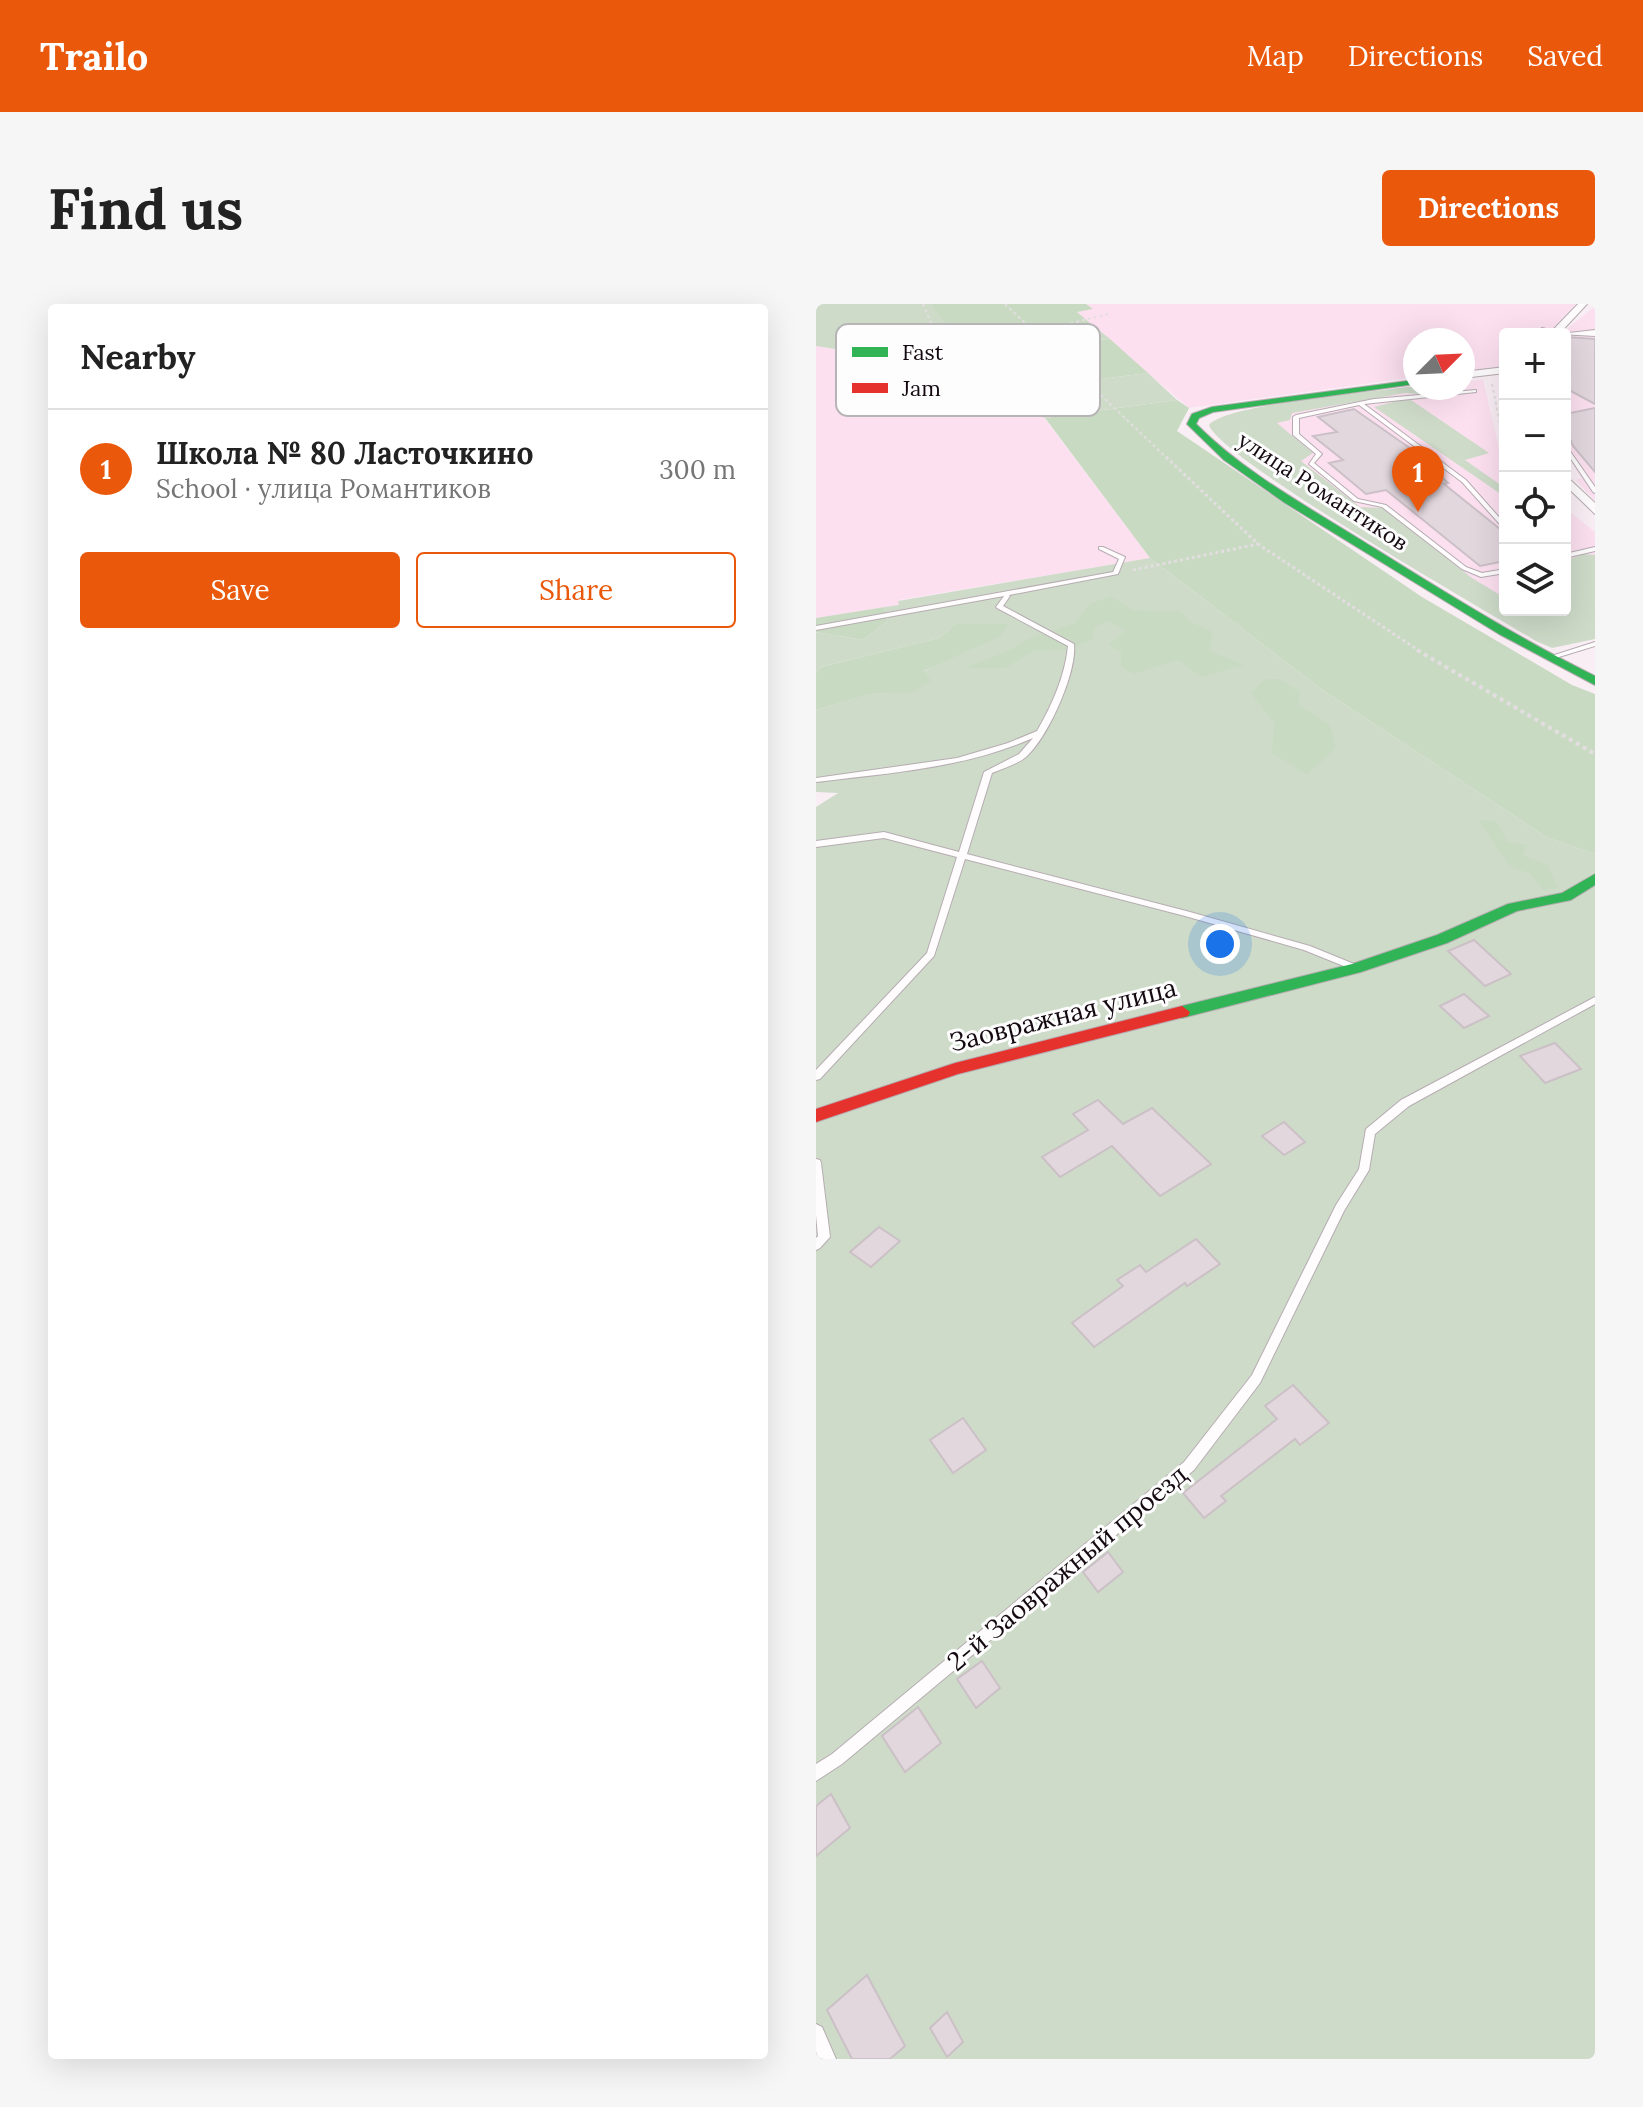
<!DOCTYPE html>
<html lang="en">
<head>
<meta charset="utf-8">
<style>
	:root { --surface:#fff; --page:#f6f6f6; --text:#222; --muted:#767676; --line:#e0e0e0; --accent:#ea580c }
	body { margin:0; font-family:Lora,serif; background:var(--page); color:var(--text) }
	.controls { position:absolute; right:24px; top:24px; display:grid; overflow:hidden; border-radius:8px; box-shadow:0 8px 32px #0002 }
	.controls button { width:72px; height:72px; display:grid; place-items:center; padding:0; border:0; border-bottom:2px solid var(--line); background:var(--surface); color:var(--text); font:40px sans-serif }
	.compass { position:absolute; left:587px; top:24px; width:72px; height:72px; border-radius:50%; background:var(--surface); box-shadow:0 8px 32px #0002; rotate:66deg }
	.you { position:absolute; left:404px; top:640px; width:28px; height:28px; margin:-20px; border:6px solid #fff; border-radius:50%; background:#1a73e8; box-shadow:0 0 0 12px #1a73e833 }
	.badge { display:grid; place-items:center; width:52px; height:52px; border-radius:50%; background:var(--accent); color:#fff; font-size:26px; font-weight:700 }
	.pin { position:absolute; translate:-50% -66px; filter:drop-shadow(0 2px 4px #0008) }
	.pin::after { content:''; position:absolute; top:42px; width:28px; height:24px; background:inherit; clip-path:polygon(0 0,100% 0,50% 100%) }
	.list { margin:0; padding:0; list-style:none }
	h2 { display:flex; justify-content:space-between; align-items:center; height:104px; margin:0; padding:0 32px; font-size:34px }
	h2 small { font-size:26px; font-weight:400; color:var(--muted) }
	.list li { display:grid; grid-template-columns:52px 1fr auto; gap:24px; align-items:center; box-sizing:border-box; height:120px; padding:0 32px; border-top:2px solid var(--line) }
	.list b { display:block; font-size:30px; white-space:nowrap }
	.list p { margin:0; font-size:26px; white-space:nowrap; color:var(--muted) }
	.list em { font-size:26px; font-style:normal; color:var(--muted) }
	.actions { display:flex; gap:16px; padding:24px 32px }
	.actions a { flex:1; padding:18px 0; border:2px solid var(--accent); border-radius:8px; text-align:center; font-size:28px; color:var(--accent) }
	.actions .main { background:var(--accent); color:#fff }
	.icon { flex:none; width:44px; height:44px; fill:none; stroke:currentColor; stroke-width:2; stroke-linecap:round; stroke-linejoin:round }
	.map { position:relative; flex:none; width:779px; height:1755px; overflow:hidden; border-radius:8px }
	header { display:flex; align-items:center; gap:48px; box-sizing:border-box; height:112px; padding:0 40px; background:var(--accent); color:#fff }
	header strong { font-size:38px }
	nav { display:flex; gap:44px; margin-inline-start:auto; font-size:28px }
	.intro { display:flex; align-items:center; justify-content:space-between; box-sizing:border-box; height:192px; padding:0 48px }
	h1 { margin:0; font-size:56px }
	.button { padding:20px 36px; border-radius:8px; background:var(--accent); color:#fff; font-size:28px; font-weight:700 }
	main { display:flex; gap:48px; padding:0 48px }
	aside { flex:1; background:var(--surface); border-radius:8px; box-shadow:0 8px 32px #0002 }
	.map>svg:first-child { display:block }
	.built { fill:#fce0f0 }
	.green { fill:#cedbc9 }
	.forest { fill:#c9dac3 }
	.building { fill:#e2d7dd; stroke:#cbc0c6; stroke-width:2 }
	.lines { fill:none; stroke-linecap:round; stroke-linejoin:round }
	.lane-casing { stroke:#b6acb2; stroke-width:2 }
	.street-casing { stroke:#b6acb2; stroke-width:2 }
	.fast-casing { stroke:#b6acb2; stroke-width:2 }
	.jam-casing { stroke:#b6acb2; stroke-width:2 }
	.path-far2 { stroke:#e2dee0; stroke-width:2; stroke-dasharray:3 3; stroke-linecap:butt }
	.path-far1 { stroke:#e2dee0; stroke-width:3; stroke-dasharray:3 3; stroke-linecap:butt }
	.path { stroke:#e2dee0; stroke-width:4; stroke-dasharray:4 4; stroke-linecap:butt }
	.lane { fill:#fefcfd; fill-rule:evenodd }
	.street { fill:#fefcfd; fill-rule:evenodd }
	.fast { fill:#30b455; fill-rule:evenodd }
	.jam { fill:#e5322d; fill-rule:evenodd }
	.labels { text-anchor:middle; stroke-width:6; stroke-linejoin:round; paint-order:stroke }
	.far-street-label { font-size:22px; fill:#140910; stroke:#fdfdfd }
	.street-label { font-size:26px; fill:#140910; stroke:#fdfdfd }
	.key { fill:#fdfdfd; stroke:#b7b4b6; stroke-width:2 }
	.key-label { font-size:22px; fill:#140910 }
</style>
</head>
<body>
<header>
<strong>Trailo</strong>
<nav><a>Map</a><a>Directions</a><a>Saved</a></nav>
</header>
<div class="intro"><h1>Find us</h1><a class="button">Directions</a></div>
<main>
<aside>
<h2>Nearby<small></small></h2>
<ul class="list">
<li><span class="badge">1</span><div><b>Школа № 80 Ласточкино</b><p>School · улица Романтиков</p></div><em>300 m</em></li>
</ul>
<div class="actions"><a class="main">Save</a><a>Share</a></div>
</aside>
<div class="map">
<svg width="779" height="1755" viewBox="0 0 779 1755">
	<rect width="100%" height="100%" fill="#f9eef4"/>
	<g class="built">
		<path d="M 270,0 L 760,0 L 732,30 L 689,30 L 689,63 L 647,68 L 647,36 L 599,36 L 599,73 L 373,104 L 260,8 L 276,5 Z"/>
		<path d="M 779,2 L 779,197 L 760,176 L 765,174 L 749,147 L 749,30 L 745,30 Z"/>
		<path d="M 0,42 L 198,74 L 334,254 L 83,296 L 83,301 L 0,314 Z"/>
		<path d="M 667,75 L 689,171 L 689,306 L 749,306 L 749,204 L 779,228 L 779,329 L 731,339 L 404,116 L 599,84 L 647,84 L 647,78 Z"/>
	</g>
	<g class="green">
		<path d="M 0,0 L 115,0 L 168,40 L 182,36 L 184,29 C 216,19 240,26 274,19 L 294,35 L 276,36 L 263,29 L 214,33 L 208,41 L 174,44 L 171,69 L 0,42 Z"/>
		<path d="M 332,69 L 361,96 L 228,114 L 207,85 Z"/>
		<path d="M 599,82 L 613,84 L 620,91 L 589,89 L 476,109 L 474,116 L 461,119 L 497,149 L 485,157 L 544,203 L 567,204 L 656,274 L 689,294 L 689,306 L 749,306 L 749,302 L 754,300 L 749,297 L 749,257 L 767,250 L 779,251 L 779,335 L 736,344 L 720,337 C 672,308 404,155 393,121 C 409,100 565,87 599,82 Z"/>
		<path d="M 592,94 L 673,149 L 649,156 L 689,184 L 689,193 L 558,103 Z"/>
		<path d="M 334,254 L 505,385 L 732,534 L 779,550 L 779,1755 L 0,1755 L 0,503 L 22,489 L 0,488 L 0,406 L 54,390 L 96,388 L 107,368 L 192,321 L 139,320 L 123,334 L 5,363 L 0,369 L 0,328 L 47,336 L 72,317 L 69,303 L 83,301 L 82,297 Z"/>
	</g>
	<g class="forest">
		<path d="M 115,0 L 270,0 L 277,5 L 261,8 L 274,19 C 240,26 216,19 184,29 L 182,35 L 147,42 Z"/>
		<path d="M 263,29 L 276,36 L 294,35 L 332,69 L 207,85 L 198,74 L 171,69 L 174,44 L 208,41 L 214,33 Z"/>
		<path d="M 361,96 L 373,104 L 361,127 L 606,293 L 756,381 L 779,390 L 779,550 L 732,534 L 505,385 L 334,254 L 229,114 Z"/>
		<path d="M 295,292 L 317,306 L 364,307 L 375,318 L 397,328 L 394,347 L 429,361 L 385,373 L 362,356 L 318,370 L 305,363 L 305,348 L 292,341 L 309,327 L 292,317 L 279,323 L 276,336 L 249,346 L 218,347 L 189,364 L 148,364 L 194,346 L 211,335 L 259,319 L 273,300 Z"/>
		<path d="M 69,303 L 72,317 L 47,336 L 0,328 L 0,314 Z"/>
		<path d="M 139,320 L 193,320 L 183,333 L 108,367 L 115,377 L 96,389 L 55,390 L 0,406 L 0,369 L 5,363 L 123,334 Z"/>
		<path d="M 449,375 L 464,375 L 484,388 L 483,401 L 514,421 L 520,444 L 491,471 L 456,449 L 458,419 L 435,389 Z"/>
		<path d="M 662,516 L 680,517 L 692,538 L 711,541 L 707,551 L 732,561 L 742,584 L 727,586 L 713,569 L 694,563 Z"/>
	</g>
	<g class="building">
		<path d="M 751,33 L 779,35 L 779,100 L 749,84 Z"/>
		<path d="M 779,104 L 779,168 L 757,142 L 749,123 L 749,110 Z"/>
		<path d="M 538,105 L 618,161 L 614,162 L 632,179 L 628,180 L 689,229 L 689,257 L 664,262 L 570,186 L 550,190 L 513,159 L 527,156 L 497,132 L 521,128 L 502,113 Z"/>
		<path d="M 658,636 L 683,659 L 695,670 L 669,682 L 632,647 Z"/>
		<path d="M 648,690 L 673,712 L 648,724 L 624,702 Z"/>
		<path d="M 739,739 L 765,765 L 729,779 L 704,752 Z"/>
		<path d="M 282,796 L 307,820 L 336,804 L 395,860 L 344,892 L 296,842 L 244,873 L 226,853 L 272,826 L 257,810 Z"/>
		<path d="M 468,818 L 489,838 L 468,851 L 446,832 Z"/>
		<path d="M 63,923 L 84,937 L 55,963 L 34,948 Z"/>
		<path d="M 380,935 L 404,960 L 371,982 L 369,979 L 278,1043 L 256,1019 L 307,982 L 301,976 L 324,961 L 330,968 Z"/>
		<path d="M 477,1081 L 513,1119 L 484,1141 L 479,1135 L 405,1192 L 410,1197 L 388,1214 L 367,1189 L 461,1115 L 449,1102 Z"/>
		<path d="M 147,1114 L 170,1146 L 137,1169 L 114,1136 Z"/>
		<path d="M 292,1248 L 307,1268 L 282,1288 L 267,1268 Z"/>
		<path d="M 166,1357 L 184,1384 L 160,1404 L 141,1375 Z"/>
		<path d="M 102,1403 L 125,1439 L 89,1468 L 66,1432 Z"/>
		<path d="M 15,1490 L 34,1524 L 0,1552 L 0,1502 Z"/>
		<path d="M 51,1671 L 89,1742 L 74,1755 L 36,1755 L 11,1706 Z"/>
		<path d="M 131,1708 L 147,1738 L 131,1753 L 114,1724 Z"/>
	</g>
	<g class="lines">
		<defs>
			<g id="lane">
				<path d="M 726,24 L 730,25 L 726,30 L 721,30 Z"/>
				<path d="M 660,86 L 660,88 L 548,100 L 650,176 L 689,220 L 689,226 L 646,178 L 543,101 L 483,114 L 483,130 L 506,150 L 498,159 L 542,195 L 570,201 L 650,263 L 666,269 L 689,265 L 689,269 L 665,273 L 646,265 L 566,203 L 538,197 L 493,160 L 500,150 L 477,131 L 477,113 L 480,111 L 558,95 Z"/>
				<path d="M 749,140 L 779,183 L 779,189 L 777,188 L 749,146 Z"/>
				<path d="M 283,243 L 287,243 L 309,253 L 302,270 L 193,291 L 194,292 L 187,302 L 258,340 C 261,369 232,433 210,453 C 200,461 187,464 176,469 L 151,550 L 374,608 L 494,642 L 543,662 L 545,664 L 540,667 L 488,646 L 369,612 L 149,555 L 118,652 L 4,775 L 0,776 L 0,766 L 111,649 L 141,553 L 68,534 L 0,543 L 0,537 L 68,528 L 143,548 L 168,468 L 203,450 L 217,434 C 149,464 74,469 0,478 L 0,474 L 141,454 L 192,439 L 221,427 C 236,401 249,372 252,342 L 181,304 L 180,303 L 188,292 L 0,326 L 0,322 L 297,268 L 303,255 L 283,245 Z"/>
				<path d="M 779,243 L 779,247 L 749,254 L 749,250 Z"/>
				<path d="M 779,338 L 779,342 L 733,356 L 729,354 Z"/>
				<path d="M 779,693 L 779,700 L 593,802 L 559,830 L 553,866 L 528,907 L 444,1079 L 378,1166 L 26,1460 L 0,1477 L 0,1460 L 16,1450 L 368,1158 L 436,1071 L 520,901 L 543,865 L 550,825 L 585,796 Z"/>
				<path d="M 0,855 L 4,856 L 5,859 L 14,933 L 4,944 L 0,946 L 0,934 L 2,932 L 0,911 Z"/>
				<path d="M 0,1720 L 6,1723 L 20,1755 L 2,1755 L 0,1750 Z"/>
			</g>
			<g id="street">
				<path d="M 762,0 L 771,0 L 743,30 L 733,30 Z"/>
				<path d="M 779,26 L 779,32 L 744,30 Z"/>
				<path d="M 689,63 L 689,69 L 647,74 L 647,68 Z"/>
				<path d="M 749,171 L 779,199 L 779,210 L 749,181 Z"/>
			</g>
			<g id="fast">
				<path d="M 599,76 L 599,80 L 397,108 L 383,114 L 380,120 C 428,168 487,200 545,236 C 622,284 698,332 779,372 L 779,381 L 683,330 L 469,199 L 408,156 L 371,120 L 376,110 L 396,103 Z"/>
				<path d="M 779,570 L 779,581 L 755,596 L 701,607 L 631,639 L 545,668 L 366,714 L 358,708 L 366,702 L 536,660 L 621,631 L 692,600 L 746,589 Z"/>
			</g>
			<path id="jam" d="M 366,702 L 374,708 L 372,712 L 142,770 L 0,818 L 0,805 L 139,759 Z"/>
		</defs>
		<use href="#lane" class="lane-casing"/>
		<use href="#street" class="street-casing"/>
		<use href="#fast" class="fast-casing"/>
		<use href="#jam" class="jam-casing"/>
		<g class="path-far2">
			<path d="M 107,0 L 118,26 L 147,46 L 292,10"/>
			<path d="M 189,0 L 352,155"/>
			<path d="M 676,80 L 689,145"/>
		</g>
		<g class="path-far1">
			<path d="M 350,153 L 442,240 L 605,348"/>
			<path d="M 317,266 L 442,240"/>
		</g>
		<path class="path" d="M 601,346 L 779,450"/>
		<use href="#lane" class="lane"/>
		<use href="#street" class="street"/>
		<use href="#fast" class="fast"/>
		<use href="#jam" class="jam"/>
	</g>
	<g class="labels">
		<g class="far-street-label">
			<text transform="translate(507 187) rotate(33)" y="8">улица Романтиков</text>
		</g>
		<g class="street-label">
			<text transform="translate(247 711) rotate(-14)" y="9">Заовражная улица</text>
			<text transform="translate(251 1264) rotate(-40)" y="9">2-й Заовражный проезд</text>
		</g>
	</g>
	<rect x="20" y="20" width="264" height="92" rx="12" class="key"/>
	<rect x="36" y="43" width="36" height="10" fill="#30b455"/>
	<rect x="36" y="79" width="36" height="10" fill="#e5322d"/>
	<g class="key-label">
		<text x="86" y="56">Fast</text>
		<text x="86" y="92">Jam</text>
	</g>
</svg>
<div class="controls">
<button>+</button>
<button>−</button>
<button><svg class="icon" aria-label="locate" viewBox="0 0 24 24"><circle cx="12" cy="12" r="6"/><path d="M12 2v4M12 18v4M2 12h4M18 12h4"/></svg></button>
<button><svg class="icon" aria-label="layers" viewBox="0 0 24 24"><path d="M12 4l9 5-9 5-9-5zM3 14l9 5 9-5"/></svg></button>
</div>
<svg class="compass" viewBox="-18 -18 36 36"><path d="M0-13l5 13h-10z" fill="#e53935"/><path d="M0 13l5-13h-10z" fill="#767676"/></svg>
<div class="you"></div>
<div class="pin badge" style="left:602px;top:208px">1</div>
</div>
</main>
</body>
</html>
